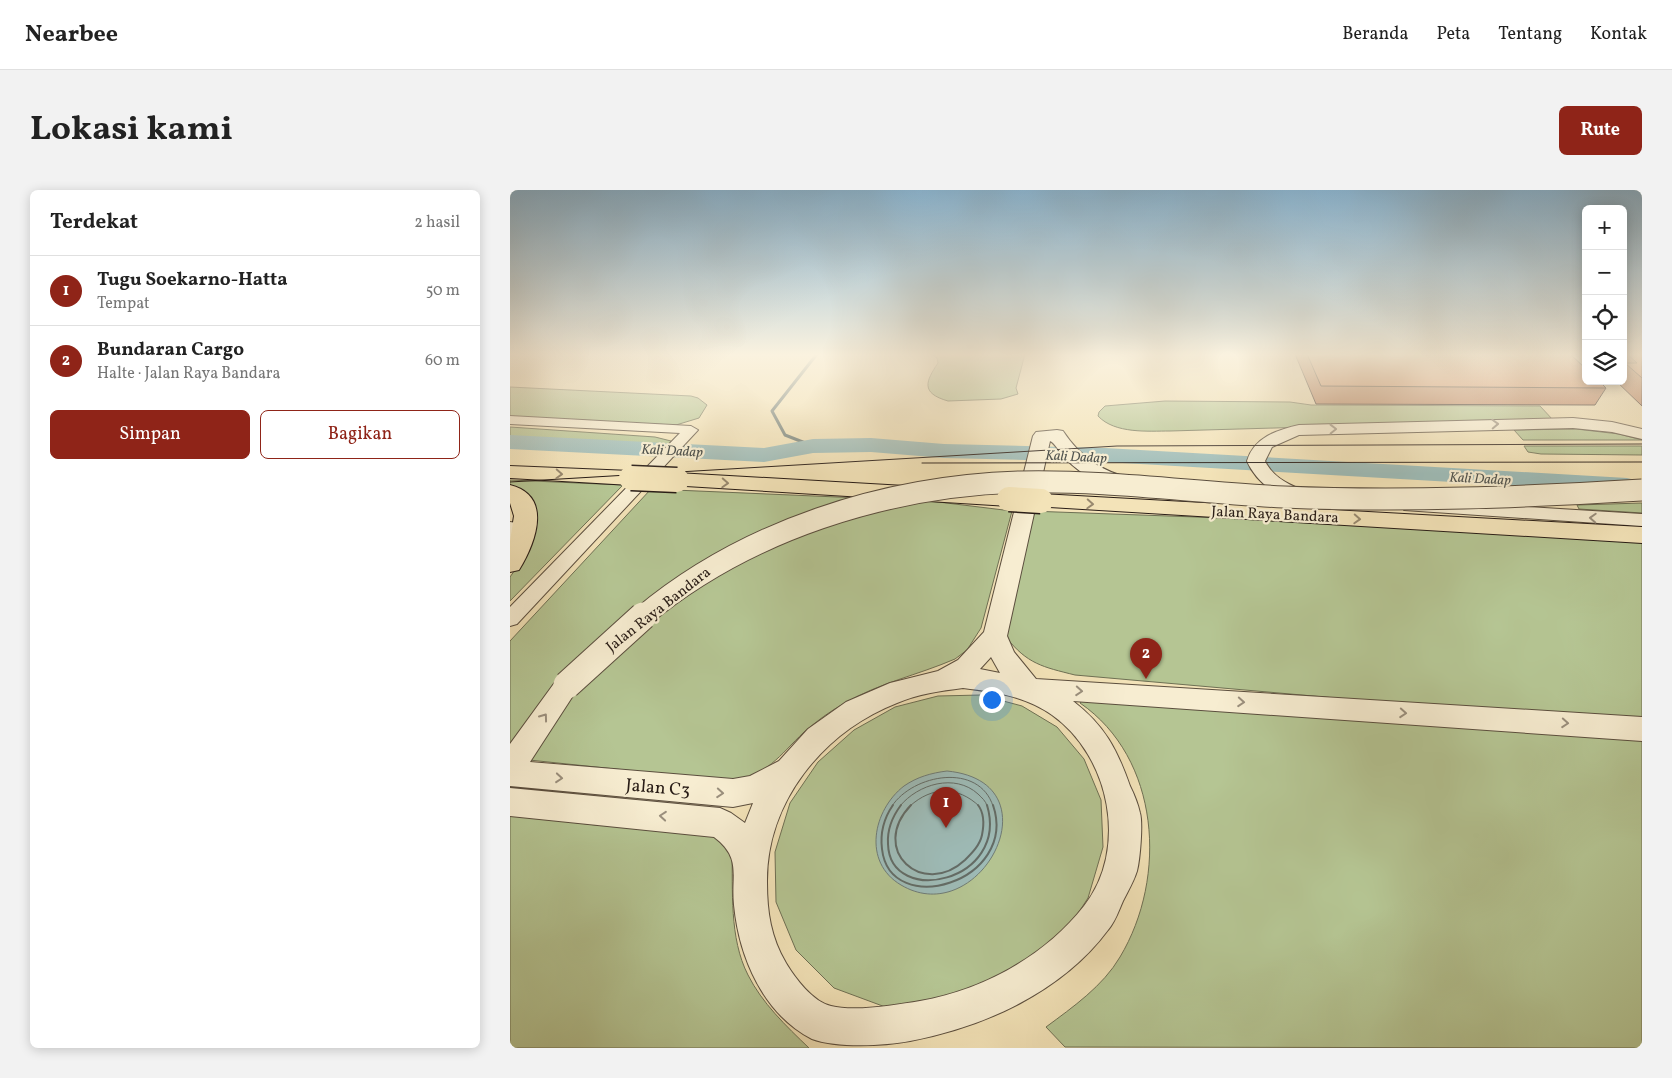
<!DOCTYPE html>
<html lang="id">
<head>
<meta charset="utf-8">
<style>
	:root { --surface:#fff; --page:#f2f2f2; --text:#222; --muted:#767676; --line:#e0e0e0; --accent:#8f2418 }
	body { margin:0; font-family:Vollkorn,serif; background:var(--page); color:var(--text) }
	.controls { position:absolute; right:15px; top:15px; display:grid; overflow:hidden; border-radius:8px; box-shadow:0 2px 12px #0003 }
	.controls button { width:45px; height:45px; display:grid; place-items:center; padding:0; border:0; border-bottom:1px solid var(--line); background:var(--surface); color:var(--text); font:25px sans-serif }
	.you { position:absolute; left:481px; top:509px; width:18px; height:18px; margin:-12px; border:4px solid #fff; border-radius:50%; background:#1a73e8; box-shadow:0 0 0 8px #1a73e833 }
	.badge { display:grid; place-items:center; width:32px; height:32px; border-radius:50%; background:var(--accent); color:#fff; font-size:16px; font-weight:700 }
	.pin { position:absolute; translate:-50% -41px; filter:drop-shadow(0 1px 2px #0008) }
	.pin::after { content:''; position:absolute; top:26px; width:18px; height:15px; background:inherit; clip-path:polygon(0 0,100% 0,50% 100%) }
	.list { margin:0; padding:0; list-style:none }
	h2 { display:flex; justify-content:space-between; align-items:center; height:65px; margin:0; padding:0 20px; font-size:21px }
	h2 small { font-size:16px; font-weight:400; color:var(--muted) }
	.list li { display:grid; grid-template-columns:32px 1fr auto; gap:15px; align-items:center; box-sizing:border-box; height:70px; padding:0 20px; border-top:1px solid var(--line) }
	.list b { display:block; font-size:19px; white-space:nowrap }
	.list p { margin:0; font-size:16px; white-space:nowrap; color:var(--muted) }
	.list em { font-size:16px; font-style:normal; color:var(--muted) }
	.actions { display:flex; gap:10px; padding:15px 20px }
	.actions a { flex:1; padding:11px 0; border:1px solid var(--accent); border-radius:8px; text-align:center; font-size:18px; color:var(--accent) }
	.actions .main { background:var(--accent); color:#fff }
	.icon { flex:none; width:28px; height:28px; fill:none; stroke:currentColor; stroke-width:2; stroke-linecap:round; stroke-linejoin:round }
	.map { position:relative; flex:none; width:1132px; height:858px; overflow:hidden; border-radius:8px }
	header { display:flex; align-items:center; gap:30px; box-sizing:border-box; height:70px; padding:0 25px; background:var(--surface); border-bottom:1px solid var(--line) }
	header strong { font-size:24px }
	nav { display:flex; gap:28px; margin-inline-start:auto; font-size:18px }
	.intro { display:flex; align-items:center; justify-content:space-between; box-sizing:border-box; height:120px; padding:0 30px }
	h1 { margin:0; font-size:35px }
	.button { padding:12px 22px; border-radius:8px; background:var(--accent); color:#fff; font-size:18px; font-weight:700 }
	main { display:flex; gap:30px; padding:0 30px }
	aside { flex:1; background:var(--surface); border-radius:8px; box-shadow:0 2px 12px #0003 }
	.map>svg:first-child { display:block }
	.green { fill:#b5c593; stroke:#6e7054 }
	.water { fill:#9ebcb8; stroke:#6f7c77 }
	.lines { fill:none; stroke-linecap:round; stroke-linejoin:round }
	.shore-far1 { stroke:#636c67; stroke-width:1 }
	.shore { stroke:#636c67; stroke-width:2 }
	.stream { stroke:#6f7c77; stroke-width:3 }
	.river { fill:#9ebcb8; fill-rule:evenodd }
	.minor-casing { stroke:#5b4e3e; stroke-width:2 }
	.tertiary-casing { stroke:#5b4e3e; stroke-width:2 }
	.primary-casing { stroke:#281c16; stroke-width:2 }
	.minor { fill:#f7edd1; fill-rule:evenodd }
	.tertiary { fill:#f7edd1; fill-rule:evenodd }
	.primary { fill:#f3e3b8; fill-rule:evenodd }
	.tram { stroke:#281c16; stroke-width:1 }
	.tertiary-bridge-far1-casing { stroke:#5b4e3e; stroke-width:23; stroke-linecap:butt }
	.tertiary-bridge-casing { stroke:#5b4e3e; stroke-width:29; stroke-linecap:butt }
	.primary-bridge-casing { stroke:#281c16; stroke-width:27; stroke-linecap:butt }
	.tertiary-bridge-far1 { stroke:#f7edd1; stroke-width:21 }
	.tertiary-bridge { stroke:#f7edd1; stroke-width:27 }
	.primary-bridge { stroke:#f3e3b8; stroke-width:24 }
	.wall { fill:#bd805d; stroke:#281c16 }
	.building { fill:#dc956c; stroke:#281c16 }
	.oneway { stroke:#9a8f7d }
	.oneway2 { stroke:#98896f }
	.labels { text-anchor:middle; stroke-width:4.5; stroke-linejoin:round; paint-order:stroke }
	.far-water-label { font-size:14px; font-style:italic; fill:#51544f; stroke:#f7edd1 }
	.street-label { font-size:15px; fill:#281c16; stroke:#f7edd1 }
	.near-street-label { font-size:18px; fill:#281c16; stroke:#f7edd1 }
</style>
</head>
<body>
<header>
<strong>Nearbee</strong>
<nav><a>Beranda</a><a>Peta</a><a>Tentang</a><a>Kontak</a></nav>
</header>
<div class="intro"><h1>Lokasi kami</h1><a class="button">Rute</a></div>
<main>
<aside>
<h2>Terdekat<small>2 hasil</small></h2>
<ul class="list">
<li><span class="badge">1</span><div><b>Tugu Soekarno-Hatta</b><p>Tempat</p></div><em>50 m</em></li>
<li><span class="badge">2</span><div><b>Bundaran Cargo</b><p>Halte · Jalan Raya Bandara</p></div><em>60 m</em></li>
</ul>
<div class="actions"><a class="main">Simpan</a><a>Bagikan</a></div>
</aside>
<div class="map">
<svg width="1132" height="858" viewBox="0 0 1132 858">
	<rect width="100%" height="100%" fill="#f3e3b8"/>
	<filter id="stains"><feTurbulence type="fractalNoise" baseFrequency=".004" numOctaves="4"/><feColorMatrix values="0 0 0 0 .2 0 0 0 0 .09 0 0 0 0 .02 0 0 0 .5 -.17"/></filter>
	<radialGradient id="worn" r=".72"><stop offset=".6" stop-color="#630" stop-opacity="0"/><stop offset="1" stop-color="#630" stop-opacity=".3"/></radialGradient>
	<g class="green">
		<path d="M 421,164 L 515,164 L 506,198 L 508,204 L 491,209 L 438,211 C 410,203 416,191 428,173 L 427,168 Z"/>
		<path d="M 0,197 L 181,206 L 188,208 L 197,215 L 189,228 L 166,235 L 0,228 Z"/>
		<path d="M 655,211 L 780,212 L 801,215 L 1030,216 L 1043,230 L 660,241 C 638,241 605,244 588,226 L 589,222 L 595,216 Z"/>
		<path d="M 0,237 L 145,247 L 161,251 L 163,254 L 162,256 L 0,247 Z"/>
		<path d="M 1066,239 L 1109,244 L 1132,250 L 1013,250 L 1004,240 Z"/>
		<path d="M 1014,256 L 1132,256 L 1132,265 L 1031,264 L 1018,262 Z"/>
		<path d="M 0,290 L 113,295 L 0,411 L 0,387 L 19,360 L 0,297 Z"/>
		<path d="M 141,299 L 420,311 L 502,321 L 471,438 L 457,460 L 445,469 C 408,485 369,493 335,513 C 320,521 307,531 294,542 C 269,566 257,586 220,591 L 0,568 L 0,451 Z"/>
		<path d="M 1132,313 L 1132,323 L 1069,319 L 1067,315 Z"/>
		<path d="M 519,321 L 742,329 L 1132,352 L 1132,529 L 837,509 L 565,485 C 533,477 517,474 496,447 Z"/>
		<path d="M 471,505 L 512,516 L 547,537 L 574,569 L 591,610 L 593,657 L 578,708 L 546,757 L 498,795 L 378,818 L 324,798 L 286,760 L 266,712 L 265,662 L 280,613 L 308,572 L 344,540 L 385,517 L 428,506 Z"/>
		<path d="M 576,505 L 1132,545 L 1132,858 L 555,857 L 536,837 C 563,817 593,796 610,767 C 658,687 650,568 570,513 Z"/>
		<path d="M 0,625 L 86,635 L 167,640 L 204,645 L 222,660 C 223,700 219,748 238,785 C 252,813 276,836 299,858 L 0,858 Z"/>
	</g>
	<path class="water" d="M 437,581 C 549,592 470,742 391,695 C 352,672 363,620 394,596 C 407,587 421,583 437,581 Z"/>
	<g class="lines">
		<g class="shore-far1">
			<path d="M 382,616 C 403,584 469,572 483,616"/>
			<path d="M 390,616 C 408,594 445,583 468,604 C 472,608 476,611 477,616"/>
			<path d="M 400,616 C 422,596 448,596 469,616"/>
		</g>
		<g class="shore">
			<path d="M 383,615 C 374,628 370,643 372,659 C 380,730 509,692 483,615"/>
			<path d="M 391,615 C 382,627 377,639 378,654 C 380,718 500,692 477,615"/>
			<path d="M 401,615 C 358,660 413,709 455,670 C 462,663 470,655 472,645 C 474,635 475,624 468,615"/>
		</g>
		<path class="stream" d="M 303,256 L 275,245 L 262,221 L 307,164"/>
		<path class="river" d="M 0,245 L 254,258 L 303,249 L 361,248 L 434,254 L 595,258 L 1117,288 L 1125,290 L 1129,295 L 1125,300 L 1117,302 L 595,272 L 434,268 L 361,262 L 303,263 L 254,272 L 0,259 Z"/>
		<defs>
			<path id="minor" d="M 0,226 L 181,236 L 188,240 L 7,434 L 0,436 L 0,417 L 170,243 L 0,234 Z"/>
			<g id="tertiary">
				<path d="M 1063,228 L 1102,232 L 1132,239 L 1132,249 L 1102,242 L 1063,238 L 789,245 L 762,257 L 755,271 C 764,290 784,297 803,304 L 806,308 L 803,312 C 778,318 746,293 737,271 C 744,247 767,240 789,235 Z"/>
				<path d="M 547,240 L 553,241 C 571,268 591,281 623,289 L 625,293 L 623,297 C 600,303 570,284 555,268 C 550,263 545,253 540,251 L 497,446 L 504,462 L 526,489 L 1132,527 L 1132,551 L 563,511 C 595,536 607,559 620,596 C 624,604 628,614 630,623 C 633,633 630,670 627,681 C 624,691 618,701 613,711 C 609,720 605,732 598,740 C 552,802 474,837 400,851 C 374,856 326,858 302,849 C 253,824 229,767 224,715 C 221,685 232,668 204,647 L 0,626 L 0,598 L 210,618 L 221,623 L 235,633 L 243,613 L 223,617 L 0,596 L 0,554 L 48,488 L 57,485 L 66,488 L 70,495 L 20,572 L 223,589 L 240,586 L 269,571 L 298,539 L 336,512 L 380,493 L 428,481 L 448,470 L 474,442 L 523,246 L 526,242 ZM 481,467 L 490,483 L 470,479 ZM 453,498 C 485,502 515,506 542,525 C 600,566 619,659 574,716 C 534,767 472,800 410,811 C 385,815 345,822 321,816 C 303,812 285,788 276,773 C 261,748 257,722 257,693 C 256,612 313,542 387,513 C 408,504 430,501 453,498 Z"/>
				<path d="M 901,310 L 1132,324 L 1132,336 L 894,320 L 891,316 L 894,312 Z"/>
				<path d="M 0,332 L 7,333 L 13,346 L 8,365 L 0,367 Z"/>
			</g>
			<g id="primary">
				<path d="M 0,276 L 121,281 L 129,283 L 132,288 L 129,293 L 121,295 L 0,288 Z"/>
				<path d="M 167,283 L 499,302 L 507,304 L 510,309 L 507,314 L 499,316 L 159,295 L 156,290 L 159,285 Z"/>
				<path d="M 0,295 C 44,306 25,354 9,380 L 0,382 L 0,351 L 4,326 L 0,313 Z"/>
				<path d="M 531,304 L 1132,337 L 1132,353 L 523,316 L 520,311 L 523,306 Z"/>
			</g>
		</defs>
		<use href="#minor" class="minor-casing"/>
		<use href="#tertiary" class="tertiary-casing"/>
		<use href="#primary" class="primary-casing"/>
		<use href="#minor" class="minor"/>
		<use href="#tertiary" class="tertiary"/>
		<use href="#primary" class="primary"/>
		<g class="tram">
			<path d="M 412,273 L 1132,272"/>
			<path d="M 0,292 L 607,256 L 1132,254"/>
		</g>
		<defs>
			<path id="tertiary-bridge-far1" d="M 132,427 C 236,340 376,296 510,292 C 599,290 687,303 774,307 C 894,312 1013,307 1132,300"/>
			<path id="tertiary-bridge" d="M 57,495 L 133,426"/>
			<g id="primary-bridge">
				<path d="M 121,288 L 167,290"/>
				<path d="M 499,309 L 531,311"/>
			</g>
		</defs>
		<use href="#tertiary-bridge-far1" class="tertiary-bridge-far1-casing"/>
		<use href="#tertiary-bridge" class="tertiary-bridge-casing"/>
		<use href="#primary-bridge" class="primary-bridge-casing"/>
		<use href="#tertiary-bridge-far1" class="tertiary-bridge-far1"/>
		<use href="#tertiary-bridge" class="tertiary-bridge"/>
		<use href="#primary-bridge" class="primary-bridge"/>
	</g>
	<g class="wall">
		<path d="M 785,164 L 1060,164 L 1096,198 L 1085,215 L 806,214 Z"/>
		<path d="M 1113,164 L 1132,164 L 1132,216 L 1106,191 L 1113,191 Z"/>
	</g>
	<g class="building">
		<path d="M 797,164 L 1060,164 L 1076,179 L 1076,191 L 1089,191 L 1096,198 L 811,196 Z"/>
		<path d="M 1117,164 L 1132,164 L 1132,188 L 1115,173 L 1127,173 Z"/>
	</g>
	<defs><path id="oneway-chevron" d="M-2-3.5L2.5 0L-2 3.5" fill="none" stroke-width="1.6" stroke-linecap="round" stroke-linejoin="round" transform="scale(1.25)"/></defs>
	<g class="oneway">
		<use href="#oneway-chevron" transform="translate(985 234) rotate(-2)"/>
		<use href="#oneway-chevron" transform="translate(823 239) rotate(-1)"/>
		<use href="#oneway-chevron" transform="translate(1083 328) rotate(-177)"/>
		<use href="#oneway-chevron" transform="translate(569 501) rotate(4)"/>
		<use href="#oneway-chevron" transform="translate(731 512) rotate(4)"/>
		<use href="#oneway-chevron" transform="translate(893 523) rotate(4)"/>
		<use href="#oneway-chevron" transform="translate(34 527) rotate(-54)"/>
		<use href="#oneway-chevron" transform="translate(1055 533) rotate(4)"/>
		<use href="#oneway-chevron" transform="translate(49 588) rotate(5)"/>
		<use href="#oneway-chevron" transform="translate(210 603) rotate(4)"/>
		<use href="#oneway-chevron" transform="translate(153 626) rotate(-175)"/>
	</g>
	<g class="oneway2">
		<use href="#oneway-chevron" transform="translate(49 284) rotate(3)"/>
		<use href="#oneway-chevron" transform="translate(215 293) rotate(3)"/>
		<use href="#oneway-chevron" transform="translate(580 314) rotate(3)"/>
		<use href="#oneway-chevron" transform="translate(847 329) rotate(3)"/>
	</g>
	<linearGradient id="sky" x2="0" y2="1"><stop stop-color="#8ab7d5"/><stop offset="0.58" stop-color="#faf2df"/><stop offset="1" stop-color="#faf2df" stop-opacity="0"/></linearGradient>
	<rect width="1132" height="284" fill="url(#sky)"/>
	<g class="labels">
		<g class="far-water-label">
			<text transform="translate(162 260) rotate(3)" y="5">Kali Dadap</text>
			<text transform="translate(566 266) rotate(3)" y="5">Kali Dadap</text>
			<text transform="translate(970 288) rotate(3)" y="5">Kali Dadap</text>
		</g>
		<g class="street-label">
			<text transform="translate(765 324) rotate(3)" y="5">Jalan Raya Bandara</text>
			<text transform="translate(148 419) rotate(-38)" y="5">Jalan Raya Bandara</text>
		</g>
		<g class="near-street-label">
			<text transform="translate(148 597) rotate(5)" y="6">Jalan C3</text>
		</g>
	</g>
	<rect width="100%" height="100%" filter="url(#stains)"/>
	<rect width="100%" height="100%" fill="url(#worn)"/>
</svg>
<div class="controls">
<button>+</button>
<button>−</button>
<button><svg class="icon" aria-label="locate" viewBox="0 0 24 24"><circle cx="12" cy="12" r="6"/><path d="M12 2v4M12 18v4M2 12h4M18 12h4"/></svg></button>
<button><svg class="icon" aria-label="layers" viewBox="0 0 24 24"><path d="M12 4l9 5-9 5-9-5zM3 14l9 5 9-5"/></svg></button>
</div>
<div class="you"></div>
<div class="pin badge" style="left:436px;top:638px">1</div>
<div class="pin badge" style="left:636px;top:489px">2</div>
</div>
</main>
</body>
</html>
